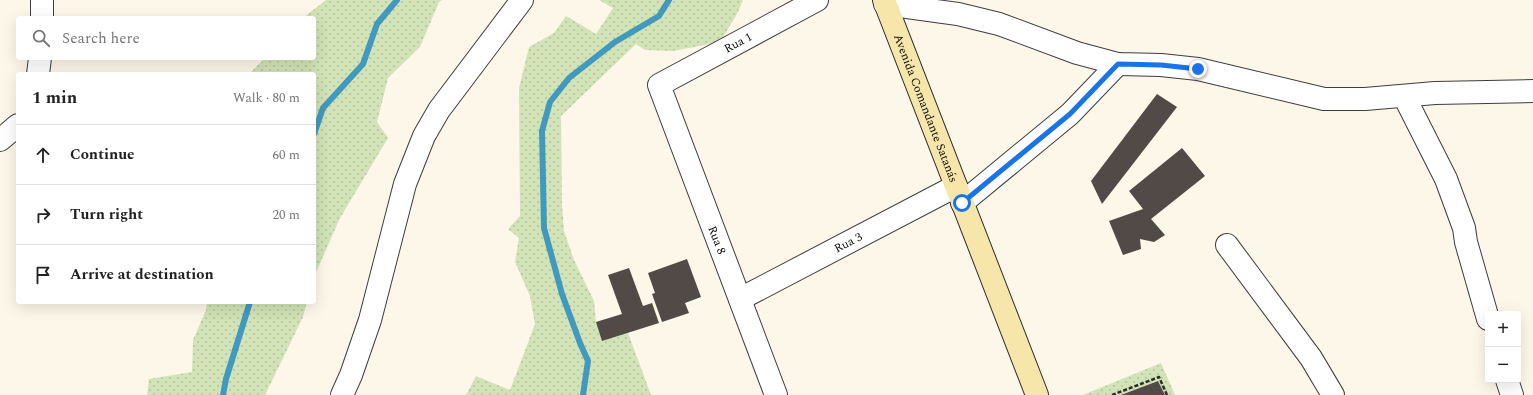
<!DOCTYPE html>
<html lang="en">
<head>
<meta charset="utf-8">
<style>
	:root { --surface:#fff; --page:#f2f2f2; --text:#222; --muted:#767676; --line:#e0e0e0 }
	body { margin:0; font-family:Spectral,serif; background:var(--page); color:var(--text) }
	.controls { position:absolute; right:12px; bottom:12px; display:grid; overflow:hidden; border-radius:4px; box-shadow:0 4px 16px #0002 }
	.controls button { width:36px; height:36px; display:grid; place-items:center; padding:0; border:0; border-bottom:1px solid var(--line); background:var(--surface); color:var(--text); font:20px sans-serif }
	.stop { position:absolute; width:12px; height:12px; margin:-9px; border:3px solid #1a73e8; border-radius:50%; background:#fff }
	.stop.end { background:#1a73e8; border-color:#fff; box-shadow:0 1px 4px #0008 }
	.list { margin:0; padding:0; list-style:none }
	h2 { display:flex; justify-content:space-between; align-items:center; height:52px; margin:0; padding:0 16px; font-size:17px }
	h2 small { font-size:13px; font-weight:400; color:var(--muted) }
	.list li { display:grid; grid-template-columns:26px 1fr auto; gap:12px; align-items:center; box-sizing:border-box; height:60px; padding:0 16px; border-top:1px solid var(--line) }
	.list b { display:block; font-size:15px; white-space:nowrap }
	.list em { font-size:13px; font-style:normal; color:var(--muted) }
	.icon { flex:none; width:22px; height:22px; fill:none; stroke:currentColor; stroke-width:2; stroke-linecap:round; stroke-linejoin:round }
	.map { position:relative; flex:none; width:1533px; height:395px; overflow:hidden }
	.search { position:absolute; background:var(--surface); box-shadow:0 4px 16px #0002; left:16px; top:16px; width:300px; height:44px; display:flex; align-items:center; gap:10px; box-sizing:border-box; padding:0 14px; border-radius:4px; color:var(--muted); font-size:15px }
	.panel { position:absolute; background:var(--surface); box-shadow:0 4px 16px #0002; left:16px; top:72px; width:300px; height:232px; border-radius:4px }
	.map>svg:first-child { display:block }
	.grass { fill:url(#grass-dots) }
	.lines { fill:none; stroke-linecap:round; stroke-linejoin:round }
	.stream { stroke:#4299be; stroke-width:6 }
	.building { fill:#514a47 }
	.street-casing { stroke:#3d3d3d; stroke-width:24 }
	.secondary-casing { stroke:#2c2c2c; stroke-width:24 }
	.path { stroke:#2c2c2c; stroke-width:2.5; stroke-dasharray:4 2; stroke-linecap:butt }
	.street { stroke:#fff; stroke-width:22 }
	.secondary { stroke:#f6e6aa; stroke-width:22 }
	.route { stroke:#1a73e8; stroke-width:5 }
	.labels { text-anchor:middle; stroke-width:4; stroke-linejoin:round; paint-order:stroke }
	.street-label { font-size:12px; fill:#0a0a0a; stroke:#fff }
</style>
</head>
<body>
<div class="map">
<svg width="1533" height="395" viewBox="0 0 1533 395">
	<defs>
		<pattern id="grass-dots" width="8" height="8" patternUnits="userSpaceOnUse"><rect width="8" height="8" fill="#d2e3b7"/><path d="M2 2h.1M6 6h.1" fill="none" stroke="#b3c19c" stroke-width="1.8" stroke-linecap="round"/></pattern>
	</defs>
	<rect width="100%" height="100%" fill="#fdf7e9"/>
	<g class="grass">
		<path d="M 326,0 L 442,0 L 439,2 L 420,47 L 388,78 L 377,122 L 388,138 L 340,218 L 314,277 L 314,74 L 249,74 L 265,58 L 314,58 L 314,18 L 303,18 Z"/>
		<path d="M 599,0 L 743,0 L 737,14 L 720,42 L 673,51 L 645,50 L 636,44 L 561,116 L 562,205 L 564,231 L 574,260 L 594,301 L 596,322 L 628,333 L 651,395 L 466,395 L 476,376 L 510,390 L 535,324 L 530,296 L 515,262 L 519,238 L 508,229 L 520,216 L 519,88 L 529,47 L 554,33 L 566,16 L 596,34 L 613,8 Z"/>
		<path d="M 207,302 L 307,302 L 303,317 L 265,395 L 147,395 L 149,379 L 192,372 L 193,340 L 206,310 Z"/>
		<path d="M 1161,363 L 1175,395 L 1165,395 L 1158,381 L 1121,395 L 1083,395 Z"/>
	</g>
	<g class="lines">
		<g class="stream">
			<path d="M 314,134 L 323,108 L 363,64 L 377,24 L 397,0"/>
			<path d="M 223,395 L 226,379 L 250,302"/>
			<path d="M 583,395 L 588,361 L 580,343 L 562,294 L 544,228 L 542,131 L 550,102 L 569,78 L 615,42 L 659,16 L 669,0"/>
		</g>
	</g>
	<g class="building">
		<path d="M 1157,94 L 1177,107 L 1102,204 L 1091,181 Z"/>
		<path d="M 1182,148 L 1205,176 L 1151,219 L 1165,235 L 1154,242 L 1140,239 L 1141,249 L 1123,255 L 1109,221 L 1143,209 L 1129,191 Z"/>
		<path d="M 687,259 L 701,297 L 685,303 L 689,313 L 662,322 L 652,294 L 655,293 L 648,273 Z"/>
		<path d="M 629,268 L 643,306 L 652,303 L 659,323 L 602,341 L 596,322 L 622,314 L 608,275 Z"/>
		<path d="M 1158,381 L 1165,395 L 1121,395 Z"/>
	</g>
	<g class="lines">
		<defs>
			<g id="street">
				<path d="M 42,0 L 42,18"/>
				<path d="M 885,4 L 958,14 L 999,24 L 1077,53 L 1118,64 L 1161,65 L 1198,69 L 1324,99 L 1365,99 L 1435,93 L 1533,91"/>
				<path d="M 38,74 L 40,58"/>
				<path d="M 1404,96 L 1446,179 L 1464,228 L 1466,242 L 1488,319"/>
				<path d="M 0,140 L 18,125"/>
				<path d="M 962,203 L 1070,114 L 1118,64"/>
				<path d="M 1227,245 L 1311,358 L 1333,395"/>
				<path id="s1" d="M 740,299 L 956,186"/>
				<path d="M 1507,380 L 1512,395"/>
				<path d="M 342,395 L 351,375 L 370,320 L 405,184 L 424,136 L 439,110 L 522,0"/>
				<path id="s2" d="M 776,395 L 659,85 L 817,0"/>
			</g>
			<g id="secondary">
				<path id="s3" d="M 884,0 L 1037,395"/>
			</g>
		</defs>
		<use href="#street" class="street-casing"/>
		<use href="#secondary" class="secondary-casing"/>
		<path class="path" d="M 1112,395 L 1159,377 L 1167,395"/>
		<use href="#street" class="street"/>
		<use href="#secondary" class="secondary"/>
	</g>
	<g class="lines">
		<path class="route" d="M 962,203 L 1070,114 L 1118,64 L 1161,65 L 1198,69"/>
	</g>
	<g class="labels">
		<g class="street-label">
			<text dy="4" stroke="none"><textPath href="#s2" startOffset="421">Rua 1</textPath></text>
			<text dy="4" stroke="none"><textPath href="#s3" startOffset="116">Avenida Comandante Satanás</textPath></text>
			<text transform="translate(717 240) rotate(69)" y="4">Rua 8</text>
			<text dy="4" stroke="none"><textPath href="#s1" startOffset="122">Rua 3</textPath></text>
		</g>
	</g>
</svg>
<div class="controls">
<button>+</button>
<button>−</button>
</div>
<div class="stop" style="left:962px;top:203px"></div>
<div class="stop end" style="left:1198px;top:69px"></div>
<div class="search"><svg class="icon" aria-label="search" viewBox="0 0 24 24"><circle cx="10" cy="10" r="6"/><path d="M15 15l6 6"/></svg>Search here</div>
<section class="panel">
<h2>1 min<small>Walk · 80 m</small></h2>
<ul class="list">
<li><svg class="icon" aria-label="ahead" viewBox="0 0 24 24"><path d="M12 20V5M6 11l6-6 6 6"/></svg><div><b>Continue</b></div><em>60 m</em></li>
<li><svg class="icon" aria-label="right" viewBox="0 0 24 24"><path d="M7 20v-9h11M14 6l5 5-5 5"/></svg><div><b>Turn right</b></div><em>20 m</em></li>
<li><svg class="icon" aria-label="arrive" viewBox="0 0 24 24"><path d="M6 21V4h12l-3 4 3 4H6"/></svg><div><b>Arrive at destination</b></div></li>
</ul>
</section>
</div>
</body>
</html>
